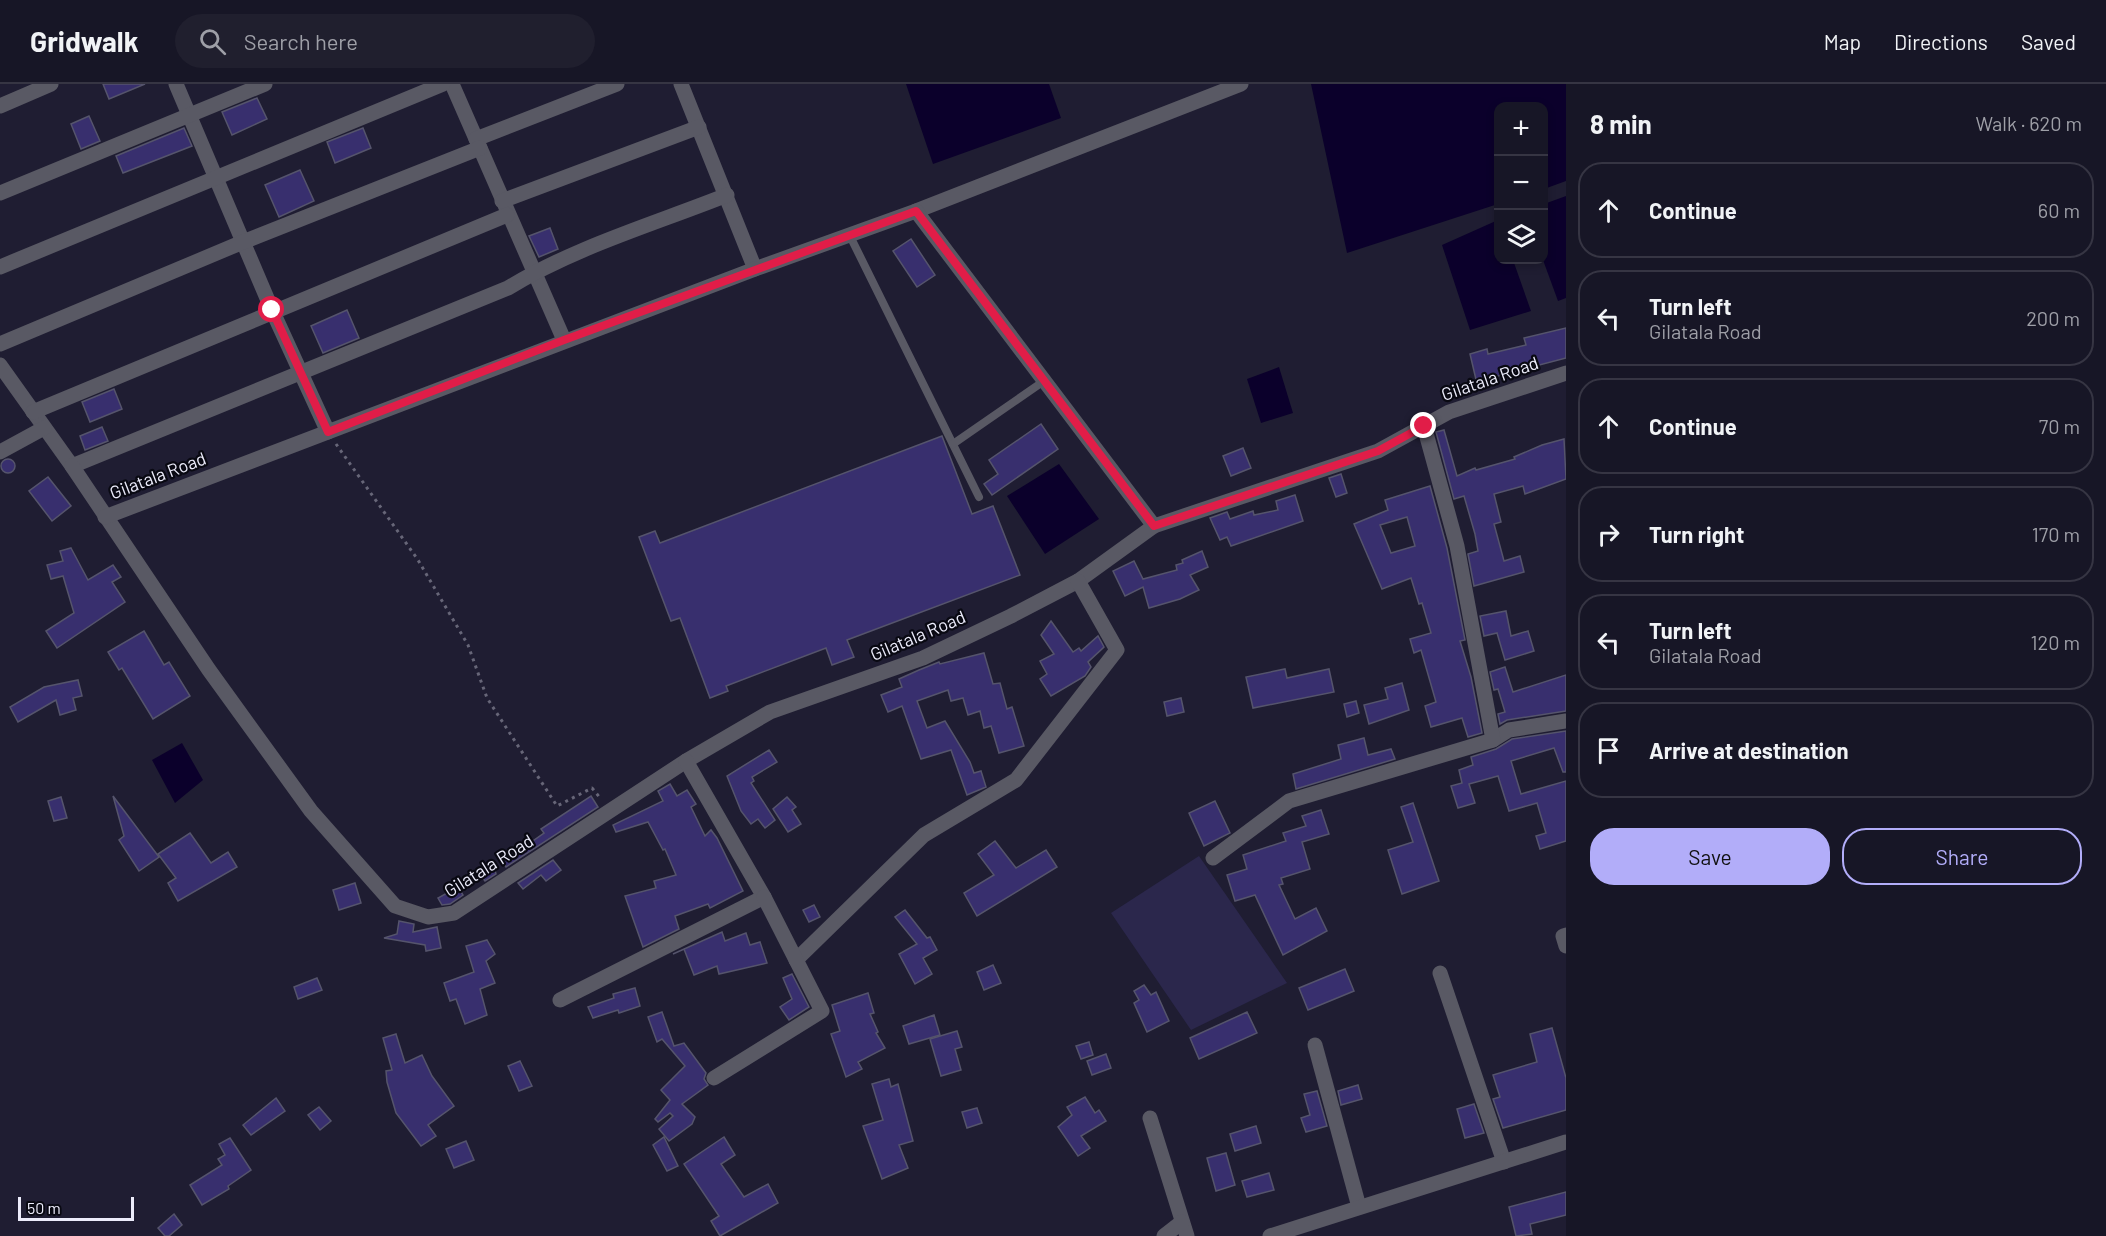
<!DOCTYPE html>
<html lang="en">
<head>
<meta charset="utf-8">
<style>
	:root { --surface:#171626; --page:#201f2e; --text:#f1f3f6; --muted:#9e9fa7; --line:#363543; --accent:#b2adf9 }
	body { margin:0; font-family:Barlow,sans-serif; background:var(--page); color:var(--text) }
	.controls { position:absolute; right:18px; top:18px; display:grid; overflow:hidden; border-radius:12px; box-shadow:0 3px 9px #0003 }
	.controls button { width:54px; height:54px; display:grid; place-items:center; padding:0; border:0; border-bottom:2px solid var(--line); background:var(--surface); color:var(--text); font:30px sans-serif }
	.scale { position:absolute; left:18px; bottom:15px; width:116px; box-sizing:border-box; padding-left:6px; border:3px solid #ececfb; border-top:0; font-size:16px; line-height:21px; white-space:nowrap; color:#ececfb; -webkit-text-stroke:4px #090912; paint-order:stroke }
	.stop { position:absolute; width:18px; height:18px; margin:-14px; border:4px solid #e11d48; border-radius:50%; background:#fff }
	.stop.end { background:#e11d48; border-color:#fff; box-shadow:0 2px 6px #0008 }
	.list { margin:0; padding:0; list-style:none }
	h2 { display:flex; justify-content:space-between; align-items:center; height:78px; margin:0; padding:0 24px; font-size:26px }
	h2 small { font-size:20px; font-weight:400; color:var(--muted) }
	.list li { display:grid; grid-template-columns:39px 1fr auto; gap:18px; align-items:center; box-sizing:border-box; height:96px; margin:0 12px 12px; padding:0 12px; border:2px solid var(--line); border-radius:24px }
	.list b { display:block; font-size:22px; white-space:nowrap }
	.list p { margin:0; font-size:20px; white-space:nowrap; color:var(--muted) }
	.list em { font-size:20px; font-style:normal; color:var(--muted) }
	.actions { display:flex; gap:12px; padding:18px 24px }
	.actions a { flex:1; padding:14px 0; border:2px solid var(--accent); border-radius:24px; text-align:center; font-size:21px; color:var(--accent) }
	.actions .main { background:var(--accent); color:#111 }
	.icon { flex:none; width:33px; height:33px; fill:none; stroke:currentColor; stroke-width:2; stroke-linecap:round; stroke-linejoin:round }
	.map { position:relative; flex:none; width:1566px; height:1152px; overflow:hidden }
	header { display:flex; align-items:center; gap:36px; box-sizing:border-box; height:84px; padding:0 30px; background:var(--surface); border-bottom:2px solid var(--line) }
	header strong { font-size:28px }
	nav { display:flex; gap:33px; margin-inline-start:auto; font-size:21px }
	.search { width:420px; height:54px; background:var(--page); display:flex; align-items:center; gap:15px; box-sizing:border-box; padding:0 21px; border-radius:33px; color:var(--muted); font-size:22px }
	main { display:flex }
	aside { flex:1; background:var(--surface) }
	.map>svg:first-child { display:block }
	.green { fill:#2b274c }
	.water { fill:#0b002b }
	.building { fill:#382f6e; stroke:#55546c; stroke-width:1.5; fill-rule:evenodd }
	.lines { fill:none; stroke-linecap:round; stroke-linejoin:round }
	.path { stroke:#676678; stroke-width:3; stroke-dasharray:3 4.5; stroke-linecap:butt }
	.service { stroke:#595964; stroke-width:8 }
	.minor { stroke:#595964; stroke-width:15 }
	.route { stroke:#e11d48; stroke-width:8 }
	.labels { text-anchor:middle; stroke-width:4.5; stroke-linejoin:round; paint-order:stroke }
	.street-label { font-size:18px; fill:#ececfb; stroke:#090912 }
</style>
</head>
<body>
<header>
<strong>Gridwalk</strong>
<div class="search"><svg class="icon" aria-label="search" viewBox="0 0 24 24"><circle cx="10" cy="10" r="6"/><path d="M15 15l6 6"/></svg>Search here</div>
<nav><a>Map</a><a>Directions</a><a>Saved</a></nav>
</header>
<main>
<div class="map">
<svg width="1566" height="1152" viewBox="0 0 1566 1152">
	<rect width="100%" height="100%" fill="#1f1d32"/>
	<path class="green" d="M 1199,772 L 1287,899 L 1191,946 L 1111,829 Z"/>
	<g class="water">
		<path d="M 906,0 L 1049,0 L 1061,34 L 933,80 Z"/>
		<path d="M 1311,0 L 1566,0 L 1566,97 L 1544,105 L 1544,22 L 1498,22 L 1498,120 L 1347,169 Z"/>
		<path d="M 1566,112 L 1566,214 L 1558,217 L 1543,176 L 1544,120 Z"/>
		<path d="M 1498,136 L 1498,176 L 1513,176 L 1531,227 L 1470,246 L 1442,161 Z"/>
		<path d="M 1279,283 L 1293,329 L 1261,339 L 1247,295 Z"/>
		<path d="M 1059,380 L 1099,435 L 1045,470 L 1007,412 Z"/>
		<path d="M 182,659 L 203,696 L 175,719 L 152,676 Z"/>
	</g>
	<g class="building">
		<path d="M 103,0 L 145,0 L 109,15 Z"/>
		<path d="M 257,14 L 267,35 L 232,51 L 222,28 Z"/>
		<path d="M 89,32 L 100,57 L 81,65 L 71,40 Z"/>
		<path d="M 184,44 L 192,62 L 123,89 L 116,72 Z"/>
		<path d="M 363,44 L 371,64 L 335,79 L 327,58 Z"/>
		<path d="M 300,86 L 314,117 L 279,133 L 265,101 Z"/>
		<path d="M 550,144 L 558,165 L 539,173 L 529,152 Z"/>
		<path d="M 911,155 L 935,191 L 917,203 L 893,167 Z"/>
		<path d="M 347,226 L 359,254 L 323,269 L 311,242 Z"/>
		<path d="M 1566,244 L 1566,274 L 1494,293 L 1496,300 L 1478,304 L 1470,270 L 1487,265 L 1488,270 L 1526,261 L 1524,254 Z"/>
		<path d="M 114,305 L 122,325 L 90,338 L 82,318 Z"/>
		<path d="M 1041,340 L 1058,365 L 992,411 L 984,400 L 998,390 L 989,376 Z"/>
		<path d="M 102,343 L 108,357 L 85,366 L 80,352 Z"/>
		<path d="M 1444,346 L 1457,392 L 1475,384 L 1476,386 L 1515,375 L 1514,373 L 1542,361 L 1564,355 L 1566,395 L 1525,410 L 1523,402 L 1494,410 L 1501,438 L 1494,440 L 1504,477 L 1520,472 L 1524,488 L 1474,502 L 1468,470 L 1478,467 L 1475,450 L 1464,412 L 1454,415 L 1436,348 Z"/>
		<path d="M 942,352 L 972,430 L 993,422 L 1020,491 L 847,556 L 854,573 L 832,581 L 826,564 L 726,602 L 728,607 L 710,614 L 680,534 L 671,537 L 639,453 L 655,447 L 660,459 Z"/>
		<path d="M 1243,364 L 1251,384 L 1231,392 L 1223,372 Z"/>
		<circle cx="8" cy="382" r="7"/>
		<path d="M 1341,390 L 1347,409 L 1336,413 L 1329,394 Z"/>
		<path d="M 48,393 L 71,422 L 52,437 L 29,407 Z"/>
		<path d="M 1430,402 L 1447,464 L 1465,556 L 1460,557 L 1471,593 L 1482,649 L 1468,653 L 1462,634 L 1431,643 L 1425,622 L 1436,618 L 1421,566 L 1414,569 L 1410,555 L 1431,549 L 1422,519 L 1419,520 L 1411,494 L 1382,505 L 1354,440 L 1388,426 L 1385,416 ZM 1407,433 L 1415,462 L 1391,469 L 1380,441 Z"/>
		<path d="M 1295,411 L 1303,437 L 1231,462 L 1227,453 L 1220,456 L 1210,434 L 1227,428 L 1230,435 L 1253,427 L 1254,431 L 1278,426 L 1276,417 Z"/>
		<path d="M 71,464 L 88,496 L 113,481 L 121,493 L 112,498 L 125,518 L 57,564 L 46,547 L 74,529 L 63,492 L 51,495 L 47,481 L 63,477 L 60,467 Z"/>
		<path d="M 1202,467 L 1208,483 L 1190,491 L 1199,506 L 1180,515 L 1149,524 L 1143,503 L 1125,512 L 1113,487 L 1134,477 L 1143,495 L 1177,486 L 1176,481 L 1183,479 L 1182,476 Z"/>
		<path d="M 1506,527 L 1511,552 L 1528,547 L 1534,567 L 1505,576 L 1497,549 L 1484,552 L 1480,532 Z"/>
		<path d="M 1051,537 L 1073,568 L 1079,564 L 1081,567 L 1098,552 L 1104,563 L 1088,578 L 1091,583 L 1085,592 L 1051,612 L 1040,595 L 1047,590 L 1040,577 L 1054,570 L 1041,551 Z"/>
		<path d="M 144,547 L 164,581 L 169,578 L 190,612 L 153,635 L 122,584 L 119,586 L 108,568 Z"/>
		<path d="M 984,569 L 993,600 L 1000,599 L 1007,625 L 1012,623 L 1024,662 L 999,669 L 991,642 L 984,644 L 980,627 L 968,631 L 963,614 L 951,617 L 948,606 L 917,617 L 927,644 L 945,637 L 970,678 L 974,689 L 981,687 L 986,703 L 967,711 L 951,666 L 921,675 L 902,622 L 888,628 L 881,611 L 902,603 L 899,595 L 919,586 L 939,578 L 940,580 Z"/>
		<path d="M 1505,583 L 1513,608 L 1566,591 L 1566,627 L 1507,636 L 1500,640 L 1498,630 L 1505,628 L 1498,605 L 1494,606 L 1490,588 Z"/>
		<path d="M 1285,585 L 1287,594 L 1329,585 L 1334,608 L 1253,624 L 1246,593 Z"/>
		<path d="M 78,596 L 82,612 L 73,614 L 76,626 L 60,631 L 56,616 L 18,638 L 10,623 L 44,603 Z"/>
		<path d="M 1402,599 L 1409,626 L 1369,640 L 1364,621 L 1388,615 L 1385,604 Z"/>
		<path d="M 1181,614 L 1184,628 L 1167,632 L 1164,618 Z"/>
		<path d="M 1356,617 L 1359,629 L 1347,633 L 1344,620 Z"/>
		<path d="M 1566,647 L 1566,688 L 1563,688 L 1554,664 L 1511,677 L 1521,710 L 1566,697 L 1566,757 L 1540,765 L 1536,752 L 1546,749 L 1537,719 L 1509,727 L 1498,692 L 1469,700 L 1475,719 L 1458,724 L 1451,702 L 1462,699 L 1459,686 L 1473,681 L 1471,673 L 1496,665 L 1512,655 Z"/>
		<path d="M 1364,654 L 1368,671 L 1391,665 L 1395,675 L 1296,705 L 1293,690 L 1341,675 L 1338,661 Z"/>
		<path d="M 769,666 L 777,678 L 752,693 L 754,697 L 751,699 L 775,736 L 765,744 L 758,735 L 751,740 L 741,727 L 727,692 Z"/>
		<path d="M 670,700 L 677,712 L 687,706 L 696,720 L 691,723 L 705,752 L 711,746 L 717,754 L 743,807 L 710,824 L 708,820 L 675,832 L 679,845 L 643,863 L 625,812 L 656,804 L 654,797 L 676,791 L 665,765 L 663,766 L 648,738 L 616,748 L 613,741 L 663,717 L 658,707 Z"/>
		<path d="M 113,712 L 159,773 L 139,787 L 119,756 L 124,752 Z"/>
		<path d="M 591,712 L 598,723 L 506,783 L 503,778 L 544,749 L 541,745 Z"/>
		<path d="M 61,713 L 67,734 L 54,737 L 48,717 Z"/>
		<path d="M 787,713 L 796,723 L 792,726 L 801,740 L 788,748 L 773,725 Z"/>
		<path d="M 1215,717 L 1230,749 L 1204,762 L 1189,729 Z"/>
		<path d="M 1413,719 L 1439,797 L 1402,810 L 1388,766 L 1413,758 L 1401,723 Z"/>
		<path d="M 1321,726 L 1329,750 L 1302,758 L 1310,785 L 1281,794 L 1283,800 L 1279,801 L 1295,835 L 1316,824 L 1327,847 L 1283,871 L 1255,811 L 1235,817 L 1227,791 L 1247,785 L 1243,771 L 1286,757 L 1283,749 L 1306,742 L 1302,732 Z"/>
		<path d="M 190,749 L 211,779 L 228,768 L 237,783 L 178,817 L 168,799 L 176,794 L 158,770 Z"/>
		<path d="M 995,757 L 1016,784 L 1046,766 L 1057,783 L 977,832 L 964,809 L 994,791 L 978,770 Z"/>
		<path d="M 553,776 L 561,786 L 546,797 L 541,791 L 523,805 L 518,799 Z"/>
		<path d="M 493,779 L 496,790 L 485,797 L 479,789 Z"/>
		<path d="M 355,799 L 361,819 L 339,826 L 333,806 Z"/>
		<path d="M 458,803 L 463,811 L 450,820 L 442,821 L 438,814 Z"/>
		<path d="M 814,821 L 820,833 L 809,838 L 803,826 Z"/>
		<path d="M 905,826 L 927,854 L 930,853 L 937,866 L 923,874 L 932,890 L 915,900 L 899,870 L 917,860 L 895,833 Z"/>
		<path d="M 399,837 L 414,840 L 413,848 L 437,843 L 441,864 L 426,867 L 425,861 L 384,854 L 397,850 Z"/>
		<path d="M 722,848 L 725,857 L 746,849 L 750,861 L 760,858 L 767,879 L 719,890 L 717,882 L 694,891 L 684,865 L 673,870 Z"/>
		<path d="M 487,856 L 495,870 L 486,877 L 495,899 L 480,905 L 487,931 L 465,940 L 456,915 L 450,917 L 444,899 L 474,888 L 466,862 Z"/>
		<path d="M 993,881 L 1001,899 L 984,906 L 977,888 Z"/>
		<path d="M 1345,885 L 1354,907 L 1308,926 L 1299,904 Z"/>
		<path d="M 792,890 L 809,923 L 789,936 L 780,923 L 792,915 L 783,894 Z"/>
		<path d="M 317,894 L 322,906 L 298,915 L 294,903 Z"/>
		<path d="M 1144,901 L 1151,911 L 1156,908 L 1169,937 L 1147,948 L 1134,919 L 1139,916 L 1134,907 Z"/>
		<path d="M 635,904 L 640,922 L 619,929 L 618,926 L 593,934 L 588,923 L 614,914 L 613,910 Z"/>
		<path d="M 868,909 L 874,929 L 870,930 L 878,948 L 876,949 L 885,964 L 858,978 L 862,985 L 846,993 L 831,950 L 840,947 L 832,921 Z"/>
		<path d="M 662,928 L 674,962 L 684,959 L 706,989 L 704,995 L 708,1001 L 682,1020 L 695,1033 L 692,1040 L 669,1057 L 659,1045 L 673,1032 L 670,1029 L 658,1038 L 655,1035 L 670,1016 L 661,1006 L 685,982 L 662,955 L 657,958 L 648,933 Z"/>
		<path d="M 1247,928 L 1257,949 L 1199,975 L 1190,954 Z"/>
		<path d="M 934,931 L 940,951 L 909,960 L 903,942 Z"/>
		<path d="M 1552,944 L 1566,994 L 1566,1026 L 1503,1044 L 1493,1015 L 1500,1013 L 1493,991 L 1537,978 L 1530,950 Z"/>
		<path d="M 957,947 L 962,963 L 955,965 L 961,986 L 941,992 L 930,955 Z"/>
		<path d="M 396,950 L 405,979 L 422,971 L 432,992 L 454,1022 L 428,1041 L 436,1052 L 421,1062 L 396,1029 L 387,998 L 386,987 L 392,986 L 383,954 Z"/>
		<path d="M 1089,958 L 1093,971 L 1081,975 L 1076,962 Z"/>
		<path d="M 1106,970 L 1111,984 L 1092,991 L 1087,977 Z"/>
		<path d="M 520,977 L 532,1002 L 519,1007 L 508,982 Z"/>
		<path d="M 889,995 L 891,1003 L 898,1000 L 913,1057 L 899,1061 L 908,1084 L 882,1095 L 863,1042 L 883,1036 L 872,1000 Z"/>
		<path d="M 1358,1001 L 1362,1015 L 1341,1021 L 1338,1007 Z"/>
		<path d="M 1317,1007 L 1327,1042 L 1306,1048 L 1301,1034 L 1310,1031 L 1304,1010 Z"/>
		<path d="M 1085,1013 L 1095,1029 L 1099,1026 L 1106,1037 L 1081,1052 L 1090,1064 L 1078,1072 L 1058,1043 L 1072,1031 L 1067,1023 Z"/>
		<path d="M 276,1014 L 285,1027 L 251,1051 L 243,1041 Z"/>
		<path d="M 1474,1020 L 1484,1049 L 1465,1054 L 1457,1025 Z"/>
		<path d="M 319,1023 L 331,1037 L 320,1046 L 308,1031 Z"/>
		<path d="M 977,1024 L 982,1039 L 967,1044 L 962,1028 Z"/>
		<path d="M 1256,1042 L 1261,1059 L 1235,1067 L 1230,1050 Z"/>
		<path d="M 664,1053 L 678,1082 L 667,1087 L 653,1061 Z"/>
		<path d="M 724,1053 L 735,1071 L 721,1080 L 744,1113 L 768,1100 L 778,1119 L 720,1152 L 711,1137 L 719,1132 L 684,1080 Z"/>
		<path d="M 230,1054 L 251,1086 L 228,1102 L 229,1105 L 202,1121 L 190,1101 L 222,1081 L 218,1075 L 225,1071 L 219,1060 Z"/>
		<path d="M 466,1057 L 474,1076 L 454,1084 L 446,1065 Z"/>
		<path d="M 1226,1069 L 1235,1101 L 1216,1107 L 1207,1074 Z"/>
		<path d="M 1269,1089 L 1274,1106 L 1247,1113 L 1242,1097 Z"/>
		<path d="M 1566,1108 L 1566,1131 L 1530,1140 L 1532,1150 L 1516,1152 L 1509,1123 Z"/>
		<path d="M 174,1130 L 182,1141 L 169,1152 L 165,1152 L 158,1144 Z"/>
	</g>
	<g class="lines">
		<path class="path" d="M 336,360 L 418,476 L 468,561 L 487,614 L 557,722 L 592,704 L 601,715"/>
		<g class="service">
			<path d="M 850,152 L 979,413"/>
			<path d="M 953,360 L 1044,297"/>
		</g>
		<g class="minor">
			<path d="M 176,0 L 272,226 L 328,348"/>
			<path d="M 452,0 L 564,256"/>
			<path d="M 681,0 L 755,185 L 916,127 L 1241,0"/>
			<path d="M 0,22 L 51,0"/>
			<path d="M 476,55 L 617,0"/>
			<path d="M 0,109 L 265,0"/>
			<path d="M 502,117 L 699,43"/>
			<path d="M 916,127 L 1154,442"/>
			<path d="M 0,183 L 443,0"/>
			<path d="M 0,260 L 243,158 L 480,64"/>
			<path d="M 0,281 L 72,382 L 508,204 C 575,163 654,140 727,111"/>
			<path d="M 33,328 L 507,131"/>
			<path d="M 0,368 L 44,344"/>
			<path d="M 72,382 L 209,586 L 311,727 L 395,822 L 428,833 L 454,829 L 686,677 L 770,628 L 923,574 L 1011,532 L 1078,497 L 1154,442 L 1378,367 L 1449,328 L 1566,289"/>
			<path d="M 105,433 L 755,185"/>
			<path d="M 1493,656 L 1509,646 L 1566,637"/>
			<path d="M 1213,774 L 1289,717 L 1493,656 L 1457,462 L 1424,342"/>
			<path d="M 1566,851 L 1563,852 L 1566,862"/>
			<path d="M 796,876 L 924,751 L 1016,696 L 1117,566 L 1078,497"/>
			<path d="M 1440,889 L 1504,1078"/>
			<path d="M 560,916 L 764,813 L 686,677"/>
			<path d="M 1315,961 L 1359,1123"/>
			<path d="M 714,994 L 822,927 L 764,813"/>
			<path d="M 1150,1034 L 1187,1152"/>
			<path d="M 1164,1152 L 1182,1138"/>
			<path d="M 1270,1152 L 1566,1058"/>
		</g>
	</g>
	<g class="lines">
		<path class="route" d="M 272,226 L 328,348 L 564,256 L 916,127 L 1154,442 L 1378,367 L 1424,342"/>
	</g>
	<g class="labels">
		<g class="street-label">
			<text transform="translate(1490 295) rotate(-19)" y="6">Gilatala Road</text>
			<text transform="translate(158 392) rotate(-21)" y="6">Gilatala Road</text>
			<text transform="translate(918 552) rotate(-23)" y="6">Gilatala Road</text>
			<text transform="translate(489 782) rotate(-32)" y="6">Gilatala Road</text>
		</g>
	</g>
</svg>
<div class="controls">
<button>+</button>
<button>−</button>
<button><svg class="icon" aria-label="layers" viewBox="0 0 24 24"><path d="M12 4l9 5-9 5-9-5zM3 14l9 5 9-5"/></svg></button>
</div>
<div class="scale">50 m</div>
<div class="stop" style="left:272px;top:226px"></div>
<div class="stop end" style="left:1424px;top:342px"></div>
</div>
<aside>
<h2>8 min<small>Walk · 620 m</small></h2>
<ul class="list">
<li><svg class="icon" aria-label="ahead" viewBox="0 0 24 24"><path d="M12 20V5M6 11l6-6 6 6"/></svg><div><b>Continue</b></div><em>60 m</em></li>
<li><svg class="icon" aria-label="left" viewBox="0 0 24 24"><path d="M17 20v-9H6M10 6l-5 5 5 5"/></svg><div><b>Turn left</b><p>Gilatala Road</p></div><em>200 m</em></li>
<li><svg class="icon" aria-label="ahead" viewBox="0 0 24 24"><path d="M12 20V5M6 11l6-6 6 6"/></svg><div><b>Continue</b></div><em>70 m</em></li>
<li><svg class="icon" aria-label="right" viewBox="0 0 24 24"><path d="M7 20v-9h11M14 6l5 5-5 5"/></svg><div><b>Turn right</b></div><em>170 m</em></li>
<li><svg class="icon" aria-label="left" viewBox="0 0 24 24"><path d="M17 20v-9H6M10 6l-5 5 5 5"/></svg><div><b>Turn left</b><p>Gilatala Road</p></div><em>120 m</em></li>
<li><svg class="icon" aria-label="arrive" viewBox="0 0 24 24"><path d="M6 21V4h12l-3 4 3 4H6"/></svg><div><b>Arrive at destination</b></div></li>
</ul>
<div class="actions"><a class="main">Save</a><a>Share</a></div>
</aside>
</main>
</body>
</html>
